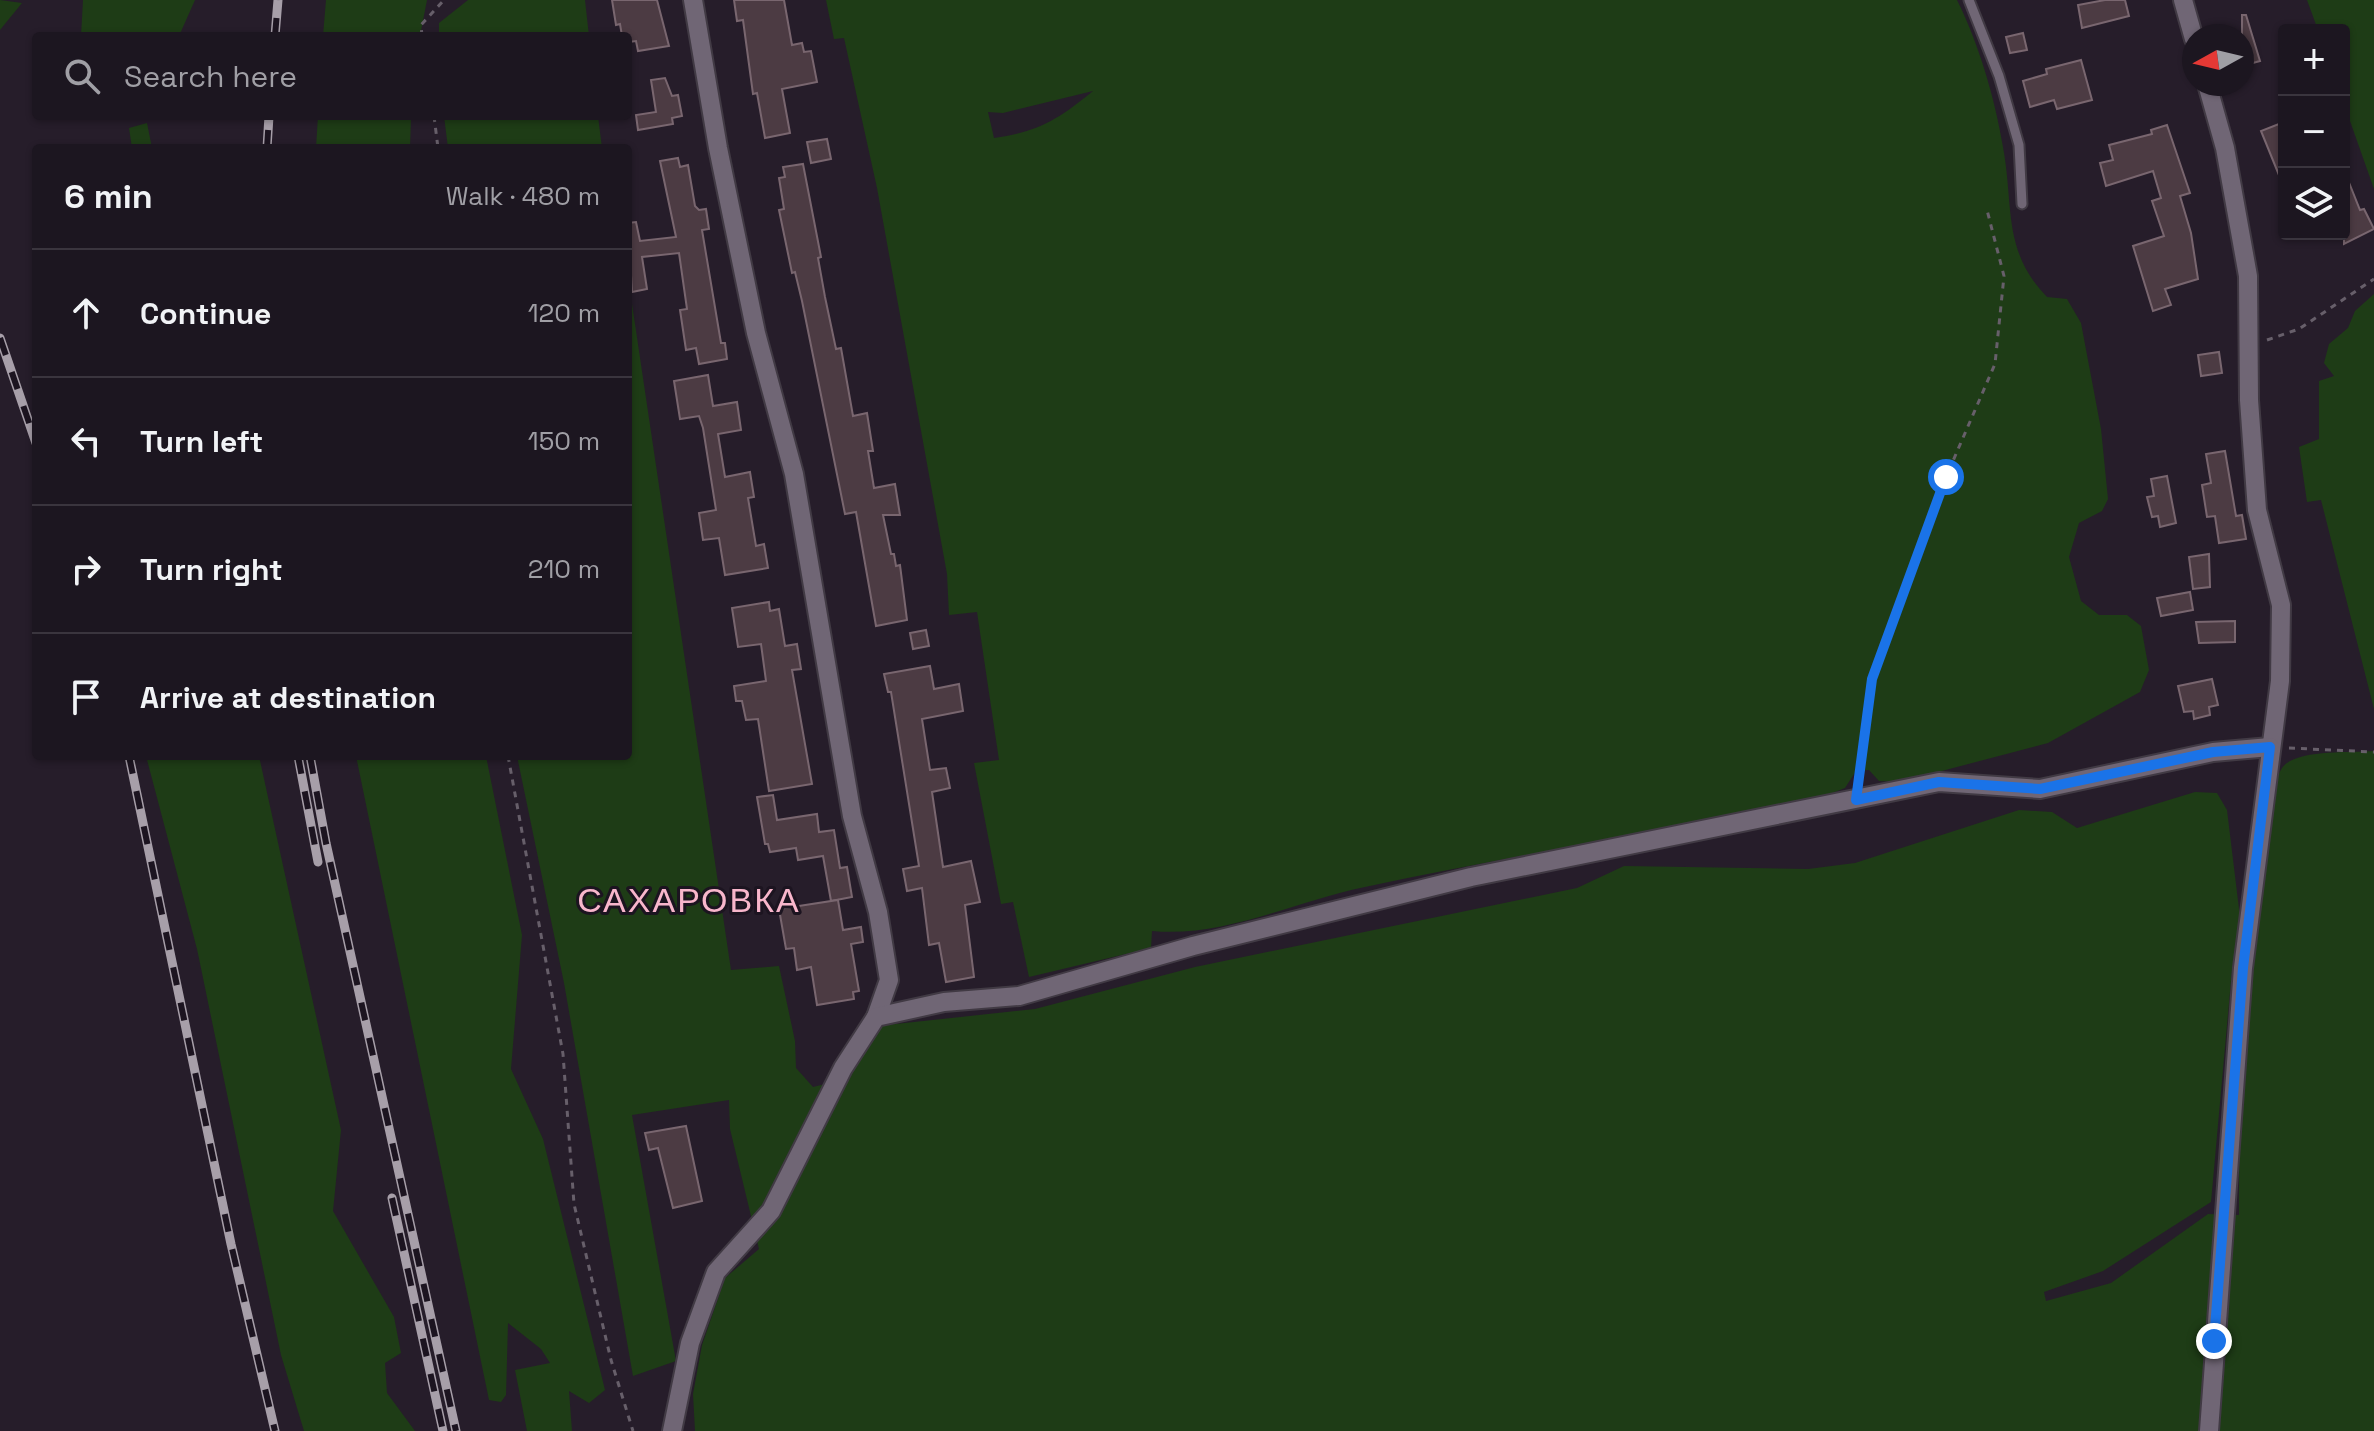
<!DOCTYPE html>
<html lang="en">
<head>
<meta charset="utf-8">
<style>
	:root { --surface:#1c1620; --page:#251f29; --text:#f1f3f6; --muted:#a09fa5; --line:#3a353e }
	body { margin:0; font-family:"Space Grotesk",sans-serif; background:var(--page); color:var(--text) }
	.controls { position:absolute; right:24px; top:24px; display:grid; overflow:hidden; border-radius:8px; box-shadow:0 2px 6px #0004 }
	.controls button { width:72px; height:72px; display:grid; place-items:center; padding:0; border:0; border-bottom:2px solid var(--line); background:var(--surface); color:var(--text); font:40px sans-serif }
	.compass { position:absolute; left:2182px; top:24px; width:72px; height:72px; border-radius:50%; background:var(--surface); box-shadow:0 2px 6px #0004; rotate:262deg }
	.stop { position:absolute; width:24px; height:24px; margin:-18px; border:6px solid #1a73e8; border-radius:50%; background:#fff }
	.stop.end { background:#1a73e8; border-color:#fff; box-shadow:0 2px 8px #0008 }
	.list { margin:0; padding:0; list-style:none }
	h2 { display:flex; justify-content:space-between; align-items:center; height:104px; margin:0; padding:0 32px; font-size:34px }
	h2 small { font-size:26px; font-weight:400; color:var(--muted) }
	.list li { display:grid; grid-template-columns:52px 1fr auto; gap:24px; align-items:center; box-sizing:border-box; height:128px; padding:0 32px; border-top:2px solid var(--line) }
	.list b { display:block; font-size:30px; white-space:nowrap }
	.list em { font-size:26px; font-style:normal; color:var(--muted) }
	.icon { flex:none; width:44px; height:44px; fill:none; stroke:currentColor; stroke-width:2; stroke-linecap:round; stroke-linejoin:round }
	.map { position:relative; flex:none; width:2374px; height:1431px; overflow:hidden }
	.search { position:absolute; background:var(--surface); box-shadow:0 2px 6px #0004; left:32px; top:32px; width:600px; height:88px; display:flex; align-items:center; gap:20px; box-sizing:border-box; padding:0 28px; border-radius:8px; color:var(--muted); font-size:30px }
	.panel { position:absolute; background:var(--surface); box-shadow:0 2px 6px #0004; left:32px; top:144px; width:600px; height:616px; border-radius:8px }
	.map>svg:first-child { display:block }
	.green { fill:#1e3c16; fill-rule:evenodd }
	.building { fill:#4c3b43; stroke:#79666f; stroke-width:2 }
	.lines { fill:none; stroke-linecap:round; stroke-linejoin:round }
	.service-casing { stroke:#413a44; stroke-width:13 }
	.minor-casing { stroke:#413a44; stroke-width:22 }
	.path { stroke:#675f6a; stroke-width:3; stroke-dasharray:6 6; stroke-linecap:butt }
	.service { stroke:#706675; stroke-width:9 }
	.minor { stroke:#706675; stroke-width:18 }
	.rail-casing { stroke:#a79fa9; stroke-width:9 }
	.rail { stroke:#1c1420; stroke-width:6; stroke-dasharray:18; stroke-linecap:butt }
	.route { stroke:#1a73e8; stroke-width:10 }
	.labels { text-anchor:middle; stroke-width:6; stroke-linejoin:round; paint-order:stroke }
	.quarter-label { font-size:34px; letter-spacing:2px; fill:#f8b6cb; stroke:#1c1420 }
</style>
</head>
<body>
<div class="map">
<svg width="2374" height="1431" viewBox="0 0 2374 1431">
	<rect width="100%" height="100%" fill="#261d2a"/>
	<g class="green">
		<path d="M 0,0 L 22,3 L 0,30 Z"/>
		<path d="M 83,0 L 195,0 L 179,36 L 81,36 Z"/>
		<path d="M 326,0 L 427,0 L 420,36 L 323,36 Z"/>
		<path d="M 468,0 L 585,0 L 589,36 L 439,36 L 439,23 Z"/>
		<path d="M 826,0 L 1957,0 C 1979,44 1995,99 2003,147 C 2014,206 2002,251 2047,297 L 2067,299 L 2081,323 L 2101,429 L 2108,499 L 2102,511 L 2079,523 L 2069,557 L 2081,601 L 2099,615 L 2127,615 L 2141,626 L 2149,670 L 2140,692 L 2048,743 L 1900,782 L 1879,781 L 1869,770 L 1856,771 L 1845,788 L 1807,803 C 1660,831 1512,856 1365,887 C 1296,901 1223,938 1152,931 L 1151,948 L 1029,977 L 1013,902 L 1001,904 L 974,763 L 999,760 L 977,612 L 949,615 L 947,574 L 877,188 L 844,38 L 834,39 ZM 1093,91 C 1059,119 1038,132 994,138 L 988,112 L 1003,113 Z"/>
		<path d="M 2307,0 L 2374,0 L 2374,189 L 2344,104 L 2344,30 L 2318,30 Z"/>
		<path d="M 318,116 L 411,116 L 410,148 L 316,148 Z"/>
		<path d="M 444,116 L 598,116 L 602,148 L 448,148 Z"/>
		<path d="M 147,123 L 152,148 L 132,148 L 129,128 Z"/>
		<path d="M 628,277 L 731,970 L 779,966 L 795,1041 L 796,1068 L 813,1087 L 846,1079 L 877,1026 L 1035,1009 L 1195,967 L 1577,888 L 1624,866 L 1808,869 L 1855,863 L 2019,810 L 2052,812 L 2077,828 L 2195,792 L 2217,793 L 2227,810 L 2240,917 L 2232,970 L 2211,1202 L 2103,1271 L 2044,1292 L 2046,1301 L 2111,1283 L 2208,1214 L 2239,1215 C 2238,1092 2247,967 2266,845 C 2269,822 2269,789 2282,768 C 2294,749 2351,753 2374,751 L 2374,1431 L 695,1431 L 693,1394 L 702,1345 L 725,1278 L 759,1249 L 730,1129 L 729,1100 L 632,1115 L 676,1361 L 633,1376 L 564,983 L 517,756 L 628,756 Z"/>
		<path d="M 2374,294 L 2374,709 L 2321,500 L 2307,502 L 2299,447 L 2319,439 L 2319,381 L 2334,376 L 2324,363 L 2329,344 L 2348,328 L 2355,311 Z"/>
		<path d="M 146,756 L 259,756 L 341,1130 L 333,1211 L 394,1317 L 401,1353 L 385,1363 L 387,1393 L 415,1431 L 304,1431 L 281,1355 L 197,949 Z"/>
		<path d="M 356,756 L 486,756 L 522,935 L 511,1069 L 543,1139 L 605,1390 L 589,1403 L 569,1391 L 572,1431 L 527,1431 L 515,1370 L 550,1363 L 541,1349 L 508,1323 L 506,1395 L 501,1402 L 489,1400 Z"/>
	</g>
	<g class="building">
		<path d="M 612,0 L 657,0 L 669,46 L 638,51 L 636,41 L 628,42 L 628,36 L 622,36 L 620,24 L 616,25 Z"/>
		<path d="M 734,0 L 784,0 L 792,45 L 802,43 L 804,52 L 811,51 L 817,82 L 782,89 L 790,133 L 765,138 L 757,93 L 753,94 L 743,20 L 737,21 Z"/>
		<path d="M 2105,0 L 2125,0 L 2129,16 L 2082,28 L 2078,5 Z"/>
		<path d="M 2242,15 L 2246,15 L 2260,61 L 2242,66 Z"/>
		<path d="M 2023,33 L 2027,50 L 2010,53 L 2006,37 Z"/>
		<path d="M 2081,60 L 2092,100 L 2057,109 L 2054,100 L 2030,107 L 2023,81 L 2047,74 L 2046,69 Z"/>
		<path d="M 665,78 L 672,96 L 678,95 L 682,116 L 672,118 L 673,124 L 638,130 L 636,115 L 656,112 L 651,80 Z"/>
		<path d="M 2284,122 L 2284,185 L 2283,185 L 2261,131 Z"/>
		<path d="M 2167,125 L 2190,193 L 2180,196 L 2191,233 L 2198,279 L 2165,289 L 2171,305 L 2153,311 L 2133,246 L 2164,236 L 2152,201 L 2161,198 L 2153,171 L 2106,186 L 2100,163 L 2113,160 L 2109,145 L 2152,134 L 2151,130 Z"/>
		<path d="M 827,139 L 831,159 L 811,163 L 807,142 Z"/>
		<path d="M 678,158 L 680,167 L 688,165 L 695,206 L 699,210 L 706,209 L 709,229 L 702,230 L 721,343 L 725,343 L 727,359 L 699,364 L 696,348 L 686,350 L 680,310 L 687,309 L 679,253 L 642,257 L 647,289 L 632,292 L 628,223 L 636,222 L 640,241 L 676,237 L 660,161 Z"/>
		<path d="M 803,164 L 821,257 L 818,258 L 825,297 L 836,349 L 841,348 L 853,416 L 867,413 L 873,451 L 868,451 L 874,488 L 895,484 L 900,515 L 883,515 L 891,554 L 894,554 L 896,566 L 900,565 L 907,620 L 876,626 L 856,512 L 845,514 L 802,301 L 795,272 L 792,273 L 779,210 L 784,209 L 779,178 L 785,177 L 783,167 Z"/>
		<path d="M 2344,170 L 2360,210 L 2364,209 L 2374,229 L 2344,244 Z"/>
		<path d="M 2219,352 L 2222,373 L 2201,376 L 2198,355 Z"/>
		<path d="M 708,375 L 713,406 L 737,402 L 741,430 L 718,434 L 725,477 L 750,472 L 754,497 L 748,498 L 756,546 L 764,544 L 768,568 L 725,575 L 719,538 L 703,540 L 699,513 L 716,510 L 703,428 L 699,416 L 680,419 L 674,381 Z"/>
		<path d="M 2225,451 L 2236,516 L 2242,515 L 2246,539 L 2219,543 L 2215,516 L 2207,517 L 2202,485 L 2211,483 L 2206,454 Z"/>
		<path d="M 2167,476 L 2176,523 L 2160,527 L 2158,516 L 2152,517 L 2147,497 L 2154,496 L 2151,479 Z"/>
		<path d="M 2209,554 L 2210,587 L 2193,589 L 2189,557 Z"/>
		<path d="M 2190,592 L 2193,610 L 2161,616 L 2157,598 Z"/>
		<path d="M 769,602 L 770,611 L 779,609 L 785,646 L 797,644 L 801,669 L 792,670 L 812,784 L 769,791 L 758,719 L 746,720 L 742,701 L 736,701 L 734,686 L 766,681 L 761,644 L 738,647 L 732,608 Z"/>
		<path d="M 2235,621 L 2235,642 L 2199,643 L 2196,622 Z"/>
		<path d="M 926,630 L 929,646 L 913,649 L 910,633 Z"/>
		<path d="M 930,666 L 934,689 L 959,684 L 963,711 L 922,719 L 930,770 L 946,768 L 950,788 L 932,792 L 943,867 L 971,861 L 980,902 L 965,905 L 974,977 L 946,982 L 939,943 L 929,945 L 922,888 L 907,891 L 903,869 L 919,866 L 891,692 L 888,692 L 884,674 Z"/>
		<path d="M 2212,679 L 2218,705 L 2209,707 L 2210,715 L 2194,719 L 2193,711 L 2184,712 L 2178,686 Z"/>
		<path d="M 773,795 L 777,820 L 817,814 L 819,832 L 834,830 L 840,868 L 847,867 L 852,897 L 831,901 L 823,856 L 798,860 L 796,848 L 770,852 L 768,844 L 765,844 L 757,797 Z"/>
		<path d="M 838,900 L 843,930 L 861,927 L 863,942 L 851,944 L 859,991 L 853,992 L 854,999 L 817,1005 L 811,967 L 797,970 L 794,948 L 786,949 L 779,909 Z"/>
		<path d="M 686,1126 L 702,1201 L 673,1208 L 658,1148 L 649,1150 L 645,1133 Z"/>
	</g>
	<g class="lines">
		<defs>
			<path id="service" d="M 1969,0 L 1999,76 L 2019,145 L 2022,204"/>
			<g id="minor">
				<path d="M 693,0 L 718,148 L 756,333 L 794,474 L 852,816 L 878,912 L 889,980 L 876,1017"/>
				<path d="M 2183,0 L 2194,39"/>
				<path d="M 2207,84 L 2225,148 L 2248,276 L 2249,400 L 2257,510 L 2281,605 L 2280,681 L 2243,968 L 2209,1431"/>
				<path d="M 672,1431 L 690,1343 L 716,1272 L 771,1211 L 843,1068 L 876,1017 L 944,1002 L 1019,996 L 1193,946 L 1471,877 L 1939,782 L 2040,789 L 2213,752 L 2270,747"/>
			</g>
		</defs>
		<use href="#service" class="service-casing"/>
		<use href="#minor" class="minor-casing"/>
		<g class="path">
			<path d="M 422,36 L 421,25 L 444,0"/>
			<path d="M 434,116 L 438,148"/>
			<path d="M 2267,340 L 2299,329 L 2374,279"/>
			<path d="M 2289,748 L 2374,752"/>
			<path d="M 508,756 L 563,1054 L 574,1204 L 611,1360 L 633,1431"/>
			<path d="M 1859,780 L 1872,679 L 1946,477 L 1995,364 L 2004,276 L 1987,210"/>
		</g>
		<use href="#service" class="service"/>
		<use href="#minor" class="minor"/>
		<defs>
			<g id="rail">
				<path d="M 275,36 L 278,0"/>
				<path d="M 267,148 L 269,116"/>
				<path d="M 0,338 L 36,443"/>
				<path d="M 129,756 L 231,1244 L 275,1431"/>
				<path d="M 298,756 L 318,862"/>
				<path d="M 310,756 L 326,843 L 456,1431"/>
				<path d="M 392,1198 L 443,1431"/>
			</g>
		</defs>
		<use href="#rail" class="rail-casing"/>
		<use href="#rail" class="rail"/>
	</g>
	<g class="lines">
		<path class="route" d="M 1946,477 L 1872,679 L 1856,800 L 1939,782 L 2040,789 L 2213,752 L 2270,747 L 2243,968 L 2214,1341"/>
	</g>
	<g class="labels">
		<g class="quarter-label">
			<text x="689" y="912">САХАРОВКА</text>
		</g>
	</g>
</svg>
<div class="controls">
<button>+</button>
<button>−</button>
<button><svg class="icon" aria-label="layers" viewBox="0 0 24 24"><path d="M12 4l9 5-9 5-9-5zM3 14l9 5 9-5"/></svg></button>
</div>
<svg class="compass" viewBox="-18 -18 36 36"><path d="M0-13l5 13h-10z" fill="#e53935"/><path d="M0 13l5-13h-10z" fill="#a09fa5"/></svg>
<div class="stop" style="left:1946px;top:477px"></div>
<div class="stop end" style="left:2214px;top:1341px"></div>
<div class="search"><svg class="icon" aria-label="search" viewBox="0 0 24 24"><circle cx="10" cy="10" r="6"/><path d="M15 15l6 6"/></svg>Search here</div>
<section class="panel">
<h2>6 min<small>Walk · 480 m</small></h2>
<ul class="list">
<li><svg class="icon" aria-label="ahead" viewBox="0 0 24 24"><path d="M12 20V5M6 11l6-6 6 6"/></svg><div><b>Continue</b></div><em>120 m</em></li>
<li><svg class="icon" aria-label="left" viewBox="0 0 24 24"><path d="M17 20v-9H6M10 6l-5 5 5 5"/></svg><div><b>Turn left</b></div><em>150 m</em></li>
<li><svg class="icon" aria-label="right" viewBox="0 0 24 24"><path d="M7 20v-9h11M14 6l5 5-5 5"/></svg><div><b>Turn right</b></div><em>210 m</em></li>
<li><svg class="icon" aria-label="arrive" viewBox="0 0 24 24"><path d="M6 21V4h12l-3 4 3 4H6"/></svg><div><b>Arrive at destination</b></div></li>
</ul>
</section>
</div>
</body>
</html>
